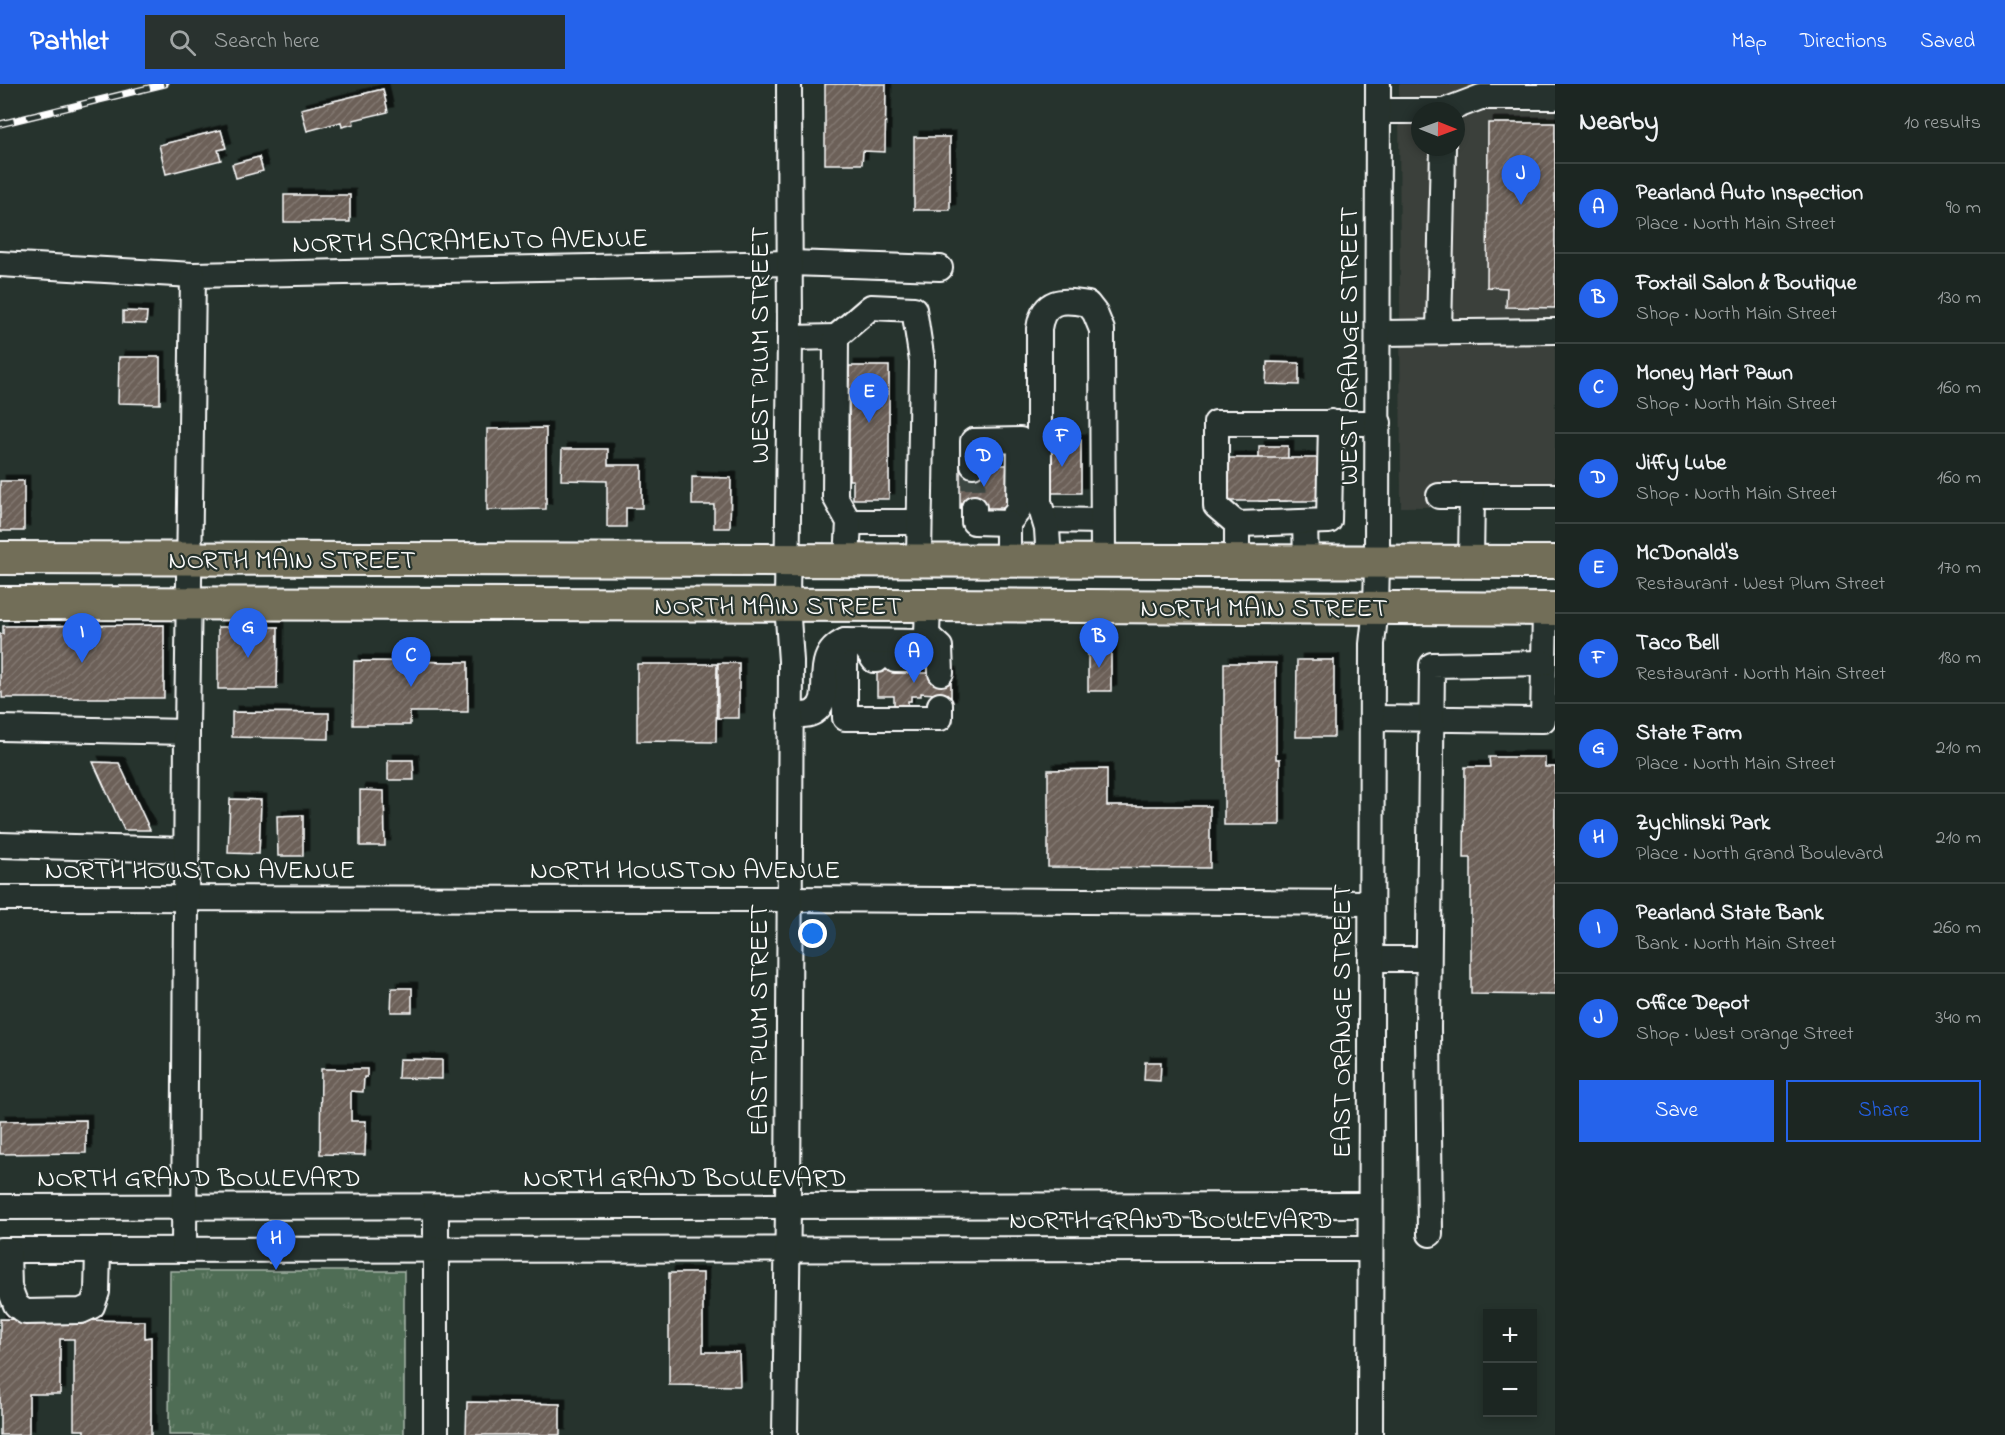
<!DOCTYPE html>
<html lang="en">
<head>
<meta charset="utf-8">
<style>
	:root { --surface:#1c2622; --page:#29322f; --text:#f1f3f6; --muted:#a0a5a5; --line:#3a4340; --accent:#2563eb }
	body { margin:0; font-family:"Indie Flower",sans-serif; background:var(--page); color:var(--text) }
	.controls { position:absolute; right:18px; bottom:18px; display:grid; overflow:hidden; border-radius:0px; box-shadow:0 3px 9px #0003 }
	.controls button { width:54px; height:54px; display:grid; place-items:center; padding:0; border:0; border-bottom:2px solid var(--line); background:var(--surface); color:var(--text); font:30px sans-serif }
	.compass { position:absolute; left:1411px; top:18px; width:54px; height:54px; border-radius:50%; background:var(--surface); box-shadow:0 3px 9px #0003; rotate:91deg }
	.you { position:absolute; left:813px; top:850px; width:21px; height:21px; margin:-15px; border:4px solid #fff; border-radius:50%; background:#1a73e8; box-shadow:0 0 0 9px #1a73e833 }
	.badge { display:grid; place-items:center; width:39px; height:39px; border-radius:50%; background:var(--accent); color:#fff; font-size:20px; font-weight:700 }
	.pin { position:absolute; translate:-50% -50px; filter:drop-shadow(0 2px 3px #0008) }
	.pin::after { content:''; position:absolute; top:32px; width:21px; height:18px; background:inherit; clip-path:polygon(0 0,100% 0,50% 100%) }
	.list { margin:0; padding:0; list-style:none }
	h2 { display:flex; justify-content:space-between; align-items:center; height:78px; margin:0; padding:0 24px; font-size:26px }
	h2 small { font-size:20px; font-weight:400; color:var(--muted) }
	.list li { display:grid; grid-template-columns:39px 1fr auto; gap:18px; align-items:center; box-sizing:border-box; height:90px; padding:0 24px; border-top:2px solid var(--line) }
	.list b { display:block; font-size:22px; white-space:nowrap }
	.list p { margin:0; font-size:20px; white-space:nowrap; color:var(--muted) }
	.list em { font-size:20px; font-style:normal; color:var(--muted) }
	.actions { display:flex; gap:12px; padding:18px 24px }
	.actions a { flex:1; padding:14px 0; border:2px solid var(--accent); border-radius:0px; text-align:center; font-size:21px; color:var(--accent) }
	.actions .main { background:var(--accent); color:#fff }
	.icon { flex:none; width:33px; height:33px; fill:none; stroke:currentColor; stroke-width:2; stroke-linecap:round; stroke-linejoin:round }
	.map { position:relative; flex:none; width:1555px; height:1351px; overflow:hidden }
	header { display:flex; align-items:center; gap:36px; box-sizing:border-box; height:84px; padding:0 30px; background:var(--accent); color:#fff }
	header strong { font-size:28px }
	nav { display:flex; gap:33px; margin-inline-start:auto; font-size:21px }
	.search { width:420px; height:54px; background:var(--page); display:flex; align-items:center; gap:15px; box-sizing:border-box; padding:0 21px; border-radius:0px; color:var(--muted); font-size:22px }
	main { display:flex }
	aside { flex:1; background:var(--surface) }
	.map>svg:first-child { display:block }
	.built { fill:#3b403a; fill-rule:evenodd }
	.park { fill:url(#park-tufts); stroke:#a8b6aa; stroke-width:1.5 }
	.building { fill:url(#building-hatch); stroke:#fff; stroke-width:1.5; filter:url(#shadow) }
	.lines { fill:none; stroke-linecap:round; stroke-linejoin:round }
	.minor-tunnel { stroke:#3c4742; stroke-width:24; stroke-dasharray:24 12; stroke-linecap:butt }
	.minor-casing { stroke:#fff; stroke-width:28 }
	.major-casing { stroke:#fff; stroke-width:36 }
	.minor { stroke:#26332d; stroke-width:24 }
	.major { stroke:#726e59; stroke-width:32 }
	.rail-casing { stroke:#fff; stroke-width:7 }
	.rail { stroke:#26332d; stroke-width:4.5; stroke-dasharray:14; stroke-linecap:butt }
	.labels { text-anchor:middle; stroke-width:4.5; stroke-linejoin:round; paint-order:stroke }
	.street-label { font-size:27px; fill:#fff; stroke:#26332d }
</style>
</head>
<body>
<header>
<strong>Pathlet</strong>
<div class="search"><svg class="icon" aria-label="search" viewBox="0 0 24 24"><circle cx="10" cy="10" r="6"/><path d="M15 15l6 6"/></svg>Search here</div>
<nav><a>Map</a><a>Directions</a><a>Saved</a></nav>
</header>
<main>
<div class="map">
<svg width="1555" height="1351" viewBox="0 0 1555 1351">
	<defs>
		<pattern id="park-tufts" width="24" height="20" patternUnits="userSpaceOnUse" patternTransform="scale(1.5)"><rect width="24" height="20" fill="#506d55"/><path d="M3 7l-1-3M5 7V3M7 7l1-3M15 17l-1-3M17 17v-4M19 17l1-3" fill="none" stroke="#6a836e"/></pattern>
		<pattern id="building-hatch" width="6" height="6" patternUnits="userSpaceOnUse" patternTransform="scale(1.5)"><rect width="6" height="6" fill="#6c6058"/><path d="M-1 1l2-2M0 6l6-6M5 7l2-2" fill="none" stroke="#827871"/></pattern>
		<filter id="shadow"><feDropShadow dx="5.5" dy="-5.5" stdDeviation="0" flood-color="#0009"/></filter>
	</defs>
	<rect width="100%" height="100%" fill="#26332d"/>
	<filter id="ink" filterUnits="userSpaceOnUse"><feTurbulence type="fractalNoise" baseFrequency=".0167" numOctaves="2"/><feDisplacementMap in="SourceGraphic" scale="12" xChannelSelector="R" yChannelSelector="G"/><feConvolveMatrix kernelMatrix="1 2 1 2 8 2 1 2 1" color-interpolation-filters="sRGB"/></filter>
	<g filter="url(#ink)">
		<path class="built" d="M 1399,0 L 1555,0 L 1555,422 L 1401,423 ZM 1420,27 L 1456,27 L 1456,63 L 1420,63 Z"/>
		<path class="park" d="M 170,1187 L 404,1187 L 404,1351 L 169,1351 Z"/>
		<g class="building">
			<path d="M 825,0 L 886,0 L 885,68 L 863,67 L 862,80 L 825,80 Z"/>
			<path d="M 383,5 L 388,28 L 353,36 L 354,40 L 342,43 L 341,38 L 307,47 L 301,25 Z"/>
			<path d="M 1488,39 L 1555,39 L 1555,224 L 1506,223 L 1507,204 L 1487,203 Z"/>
			<path d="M 221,46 L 226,64 L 218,66 L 221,76 L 166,90 L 159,61 Z"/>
			<rect x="914" y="53" width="36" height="73"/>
			<path d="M 259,73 L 263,87 L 236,94 L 232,80 Z"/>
			<rect x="284" y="111" width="66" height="27"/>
			<path d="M 123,227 L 147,228 L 146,240 L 123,239 Z"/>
			<path d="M 119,273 L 160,273 L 160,320 L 118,319 Z"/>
			<path d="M 1267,278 L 1299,279 L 1299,301 L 1266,300 Z"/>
			<path d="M 849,282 L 889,282 L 889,415 L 853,415 L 853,396 L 849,396 Z"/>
			<path d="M 546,344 L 546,425 L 487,426 L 487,345 Z"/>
			<path d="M 1044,356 L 1081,356 L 1081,409 L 1043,409 Z"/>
			<path d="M 1259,362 L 1288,362 L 1287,417 L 1259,417 Z"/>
			<path d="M 562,365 L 608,365 L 608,381 L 642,381 L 642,424 L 626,424 L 626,443 L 607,443 L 607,397 L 561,396 Z"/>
			<rect x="1228" y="374" width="91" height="43"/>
			<rect x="960" y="381" width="49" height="43"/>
			<path d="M 692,393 L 731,394 L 730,444 L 714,444 L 714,421 L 692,421 Z"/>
			<rect x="0" y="397" width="24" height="50"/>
			<path d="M 164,541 L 164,614 L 2,614 L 2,608 L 0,608 L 0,550 L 3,550 L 3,542 Z"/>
			<path d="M 218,543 L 278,543 L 277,605 L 218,605 Z"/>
			<path d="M 877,561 L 896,584 L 920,584 L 920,589 L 951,589 L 951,622 L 935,622 L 935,610 L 921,609 L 921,612 L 911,612 L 911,617 L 908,617 L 908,623 L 894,624 L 894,612 L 877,612 Z"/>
			<path d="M 1088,561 L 1111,562 L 1111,607 L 1088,607 Z"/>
			<path d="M 1297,576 L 1334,576 L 1334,653 L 1296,653 Z"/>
			<path d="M 354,577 L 468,578 L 468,628 L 410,628 L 410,641 L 353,641 Z"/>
			<rect x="718" y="579" width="21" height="55"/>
			<path d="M 1224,579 L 1276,579 L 1276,675 L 1280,675 L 1280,741 L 1224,741 Z"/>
			<path d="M 637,580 L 717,580 L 716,658 L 637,657 Z"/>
			<path d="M 232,628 L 329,629 L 329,655 L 232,653 Z"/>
			<path d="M 1489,673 L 1545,673 L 1545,683 L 1555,683 L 1555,911 L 1471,910 L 1471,774 L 1464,774 L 1465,683 L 1490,683 Z"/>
			<path d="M 388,676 L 413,676 L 414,696 L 388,696 Z"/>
			<path d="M 93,678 L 119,679 L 150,746 L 124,746 Z"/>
			<path d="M 1107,685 L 1107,722 L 1210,722 L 1210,784 L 1048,783 L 1048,686 Z"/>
			<path d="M 360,706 L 384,707 L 385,762 L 360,762 Z"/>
			<path d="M 230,715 L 261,716 L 259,770 L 228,769 Z"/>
			<path d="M 303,731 L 303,772 L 278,772 L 277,732 Z"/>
			<path d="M 392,904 L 412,904 L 412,928 L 391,928 Z"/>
			<path d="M 399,975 L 442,976 L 442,995 L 398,994 Z"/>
			<path d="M 1145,978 L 1161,978 L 1160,997 L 1144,996 Z"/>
			<path d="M 321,985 L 367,985 L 367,993 L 364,993 L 363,1008 L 351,1007 L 351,1037 L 366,1037 L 365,1071 L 320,1070 Z"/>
			<path d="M 86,1036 L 86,1069 L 0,1070 L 0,1037 Z"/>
			<path d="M 669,1189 L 703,1189 L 703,1268 L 739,1268 L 740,1302 L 669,1301 Z"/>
			<path d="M 0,1235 L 145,1237 L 145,1254 L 151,1253 L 151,1351 L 84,1351 L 84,1346 L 74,1346 L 74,1255 L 60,1255 L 60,1310 L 29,1310 L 29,1351 L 0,1351 Z"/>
			<path d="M 467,1318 L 560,1320 L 560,1351 L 466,1351 Z"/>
		</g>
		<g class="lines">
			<path class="minor-tunnel" d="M 973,381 L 974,424"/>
			<defs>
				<g id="minor">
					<path d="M 1378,27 L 1444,27 L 1481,13 L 1555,13"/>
					<path d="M 0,180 L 193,191 L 791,179 L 940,184"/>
					<path d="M 1439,248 L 1443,63"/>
					<path d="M 1379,249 L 1555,247"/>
					<path d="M 790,254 L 836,253"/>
					<path d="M 973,381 L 973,357 L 1020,356 L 1019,420 L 1018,427 L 1008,439 L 1008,476"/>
					<path d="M 1439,412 L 1555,412"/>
					<path d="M 974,424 L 974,438 L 1008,439"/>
					<path d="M 1045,436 L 1102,437"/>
					<path d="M 849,438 L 919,438"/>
					<path d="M 1305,438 L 1306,477"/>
					<path d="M 1237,440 L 1329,437 L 1331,338"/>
					<path d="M 847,476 L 849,438 L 835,413 L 836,253 L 871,223 L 914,225 L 922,277 L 919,476"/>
					<path d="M 1049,477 L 1047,445 L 1039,418 L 1039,245 C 1043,215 1062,215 1088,220 L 1095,229 L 1102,246 L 1103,476"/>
					<path d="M 1237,477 L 1237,440 L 1216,422 L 1216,339 L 1379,339"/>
					<path d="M 1471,477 L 1472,412"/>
					<path d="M 927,551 L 940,563 L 941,589"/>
					<path d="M 845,557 L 845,634 L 940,634 L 940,621"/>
					<path d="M 861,557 L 874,576 L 877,576"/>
					<path d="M 895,576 L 905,576 L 921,558"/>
					<path d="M 790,631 C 798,631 808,632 814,628 C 837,613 808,574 845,557 L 921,558 L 927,551 L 928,521"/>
					<path d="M 1372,634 L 1543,636 L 1545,525"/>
					<path d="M 0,644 L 187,648"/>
					<path d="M 0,761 L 186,766"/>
					<path d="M 0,814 L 789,815 L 1371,819"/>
					<path d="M 1371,875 L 1428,875"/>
					<path d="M 0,1123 L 1370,1121"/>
					<path d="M 436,1123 L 436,1351"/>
					<path d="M 1430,1150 L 1428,944 L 1432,581 L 1544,579"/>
					<path d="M 0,1166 L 1370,1165"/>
					<path d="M 8,1166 L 9,1203 L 16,1221 L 25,1228 L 81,1227 L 92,1222 L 97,1208 L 98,1166"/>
					<path d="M 184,1166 L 187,648 L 193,191"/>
					<path d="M 785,1351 L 788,1122 L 791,577 L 787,520 L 790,254 L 789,1"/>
					<path d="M 1370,1351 L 1372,560 L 1376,524 L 1377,478 L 1378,0"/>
				</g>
				<g id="major">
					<path d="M 0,474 L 1555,478"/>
					<path d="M 0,519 L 928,521 L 1555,525"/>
				</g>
			</defs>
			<use href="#minor" class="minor-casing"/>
			<use href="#major" class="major-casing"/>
			<use href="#minor" class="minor"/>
			<use href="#major" class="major"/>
			<defs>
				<path id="rail" d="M 0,40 L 165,0"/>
			</defs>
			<use href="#rail" class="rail-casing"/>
			<use href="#rail" class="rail"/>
		</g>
	</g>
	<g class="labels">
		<g class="street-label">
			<text transform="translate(470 156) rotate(-1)" y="9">NORTH SACRAMENTO AVENUE</text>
			<text transform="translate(759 261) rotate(-90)" y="9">WEST PLUM STREET</text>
			<text transform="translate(1348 262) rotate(-90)" y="9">WEST ORANGE STREET</text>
			<text x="292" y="484">NORTH MAIN STREET</text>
			<text x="778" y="530">NORTH MAIN STREET</text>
			<text x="1264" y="532">NORTH MAIN STREET</text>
			<text x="200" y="794">NORTH HOUSTON AVENUE</text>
			<text x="685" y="794">NORTH HOUSTON AVENUE</text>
			<text transform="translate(758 936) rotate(-90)" y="9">EAST PLUM STREET</text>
			<text transform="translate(1341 937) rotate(-90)" y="9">EAST ORANGE STREET</text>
			<text x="199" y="1102">NORTH GRAND BOULEVARD</text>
			<text x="685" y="1102">NORTH GRAND BOULEVARD</text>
			<text x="1171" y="1144">NORTH GRAND BOULEVARD</text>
		</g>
	</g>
</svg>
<div class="controls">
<button>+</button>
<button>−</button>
</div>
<svg class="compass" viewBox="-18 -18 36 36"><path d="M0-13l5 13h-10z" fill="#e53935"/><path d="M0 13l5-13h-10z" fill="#a0a5a5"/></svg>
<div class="you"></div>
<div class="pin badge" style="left:914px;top:599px">A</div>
<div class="pin badge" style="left:1099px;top:584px">B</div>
<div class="pin badge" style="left:411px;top:603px">C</div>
<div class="pin badge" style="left:984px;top:403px">D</div>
<div class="pin badge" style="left:869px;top:339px">E</div>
<div class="pin badge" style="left:1062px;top:383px">F</div>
<div class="pin badge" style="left:248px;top:574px">G</div>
<div class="pin badge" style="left:276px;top:1186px">H</div>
<div class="pin badge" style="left:82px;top:579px">I</div>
<div class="pin badge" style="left:1521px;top:121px">J</div>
</div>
<aside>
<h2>Nearby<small>10 results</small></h2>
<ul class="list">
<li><span class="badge">A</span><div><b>Pearland Auto Inspection</b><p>Place · North Main Street</p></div><em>90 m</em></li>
<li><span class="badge">B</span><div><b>Foxtail Salon &amp; Boutique</b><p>Shop · North Main Street</p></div><em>130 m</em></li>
<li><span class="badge">C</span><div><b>Money Mart Pawn</b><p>Shop · North Main Street</p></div><em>160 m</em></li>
<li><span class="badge">D</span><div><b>Jiffy Lube</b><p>Shop · North Main Street</p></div><em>160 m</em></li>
<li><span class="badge">E</span><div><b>McDonald's</b><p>Restaurant · West Plum Street</p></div><em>170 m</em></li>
<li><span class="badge">F</span><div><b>Taco Bell</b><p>Restaurant · North Main Street</p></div><em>180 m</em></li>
<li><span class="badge">G</span><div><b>State Farm</b><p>Place · North Main Street</p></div><em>210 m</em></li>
<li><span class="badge">H</span><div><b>Zychlinski Park</b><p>Place · North Grand Boulevard</p></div><em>210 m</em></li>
<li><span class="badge">I</span><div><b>Pearland State Bank</b><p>Bank · North Main Street</p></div><em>260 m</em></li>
<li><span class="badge">J</span><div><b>Office Depot</b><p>Shop · West Orange Street</p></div><em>340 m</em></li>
</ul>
<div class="actions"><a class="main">Save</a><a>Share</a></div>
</aside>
</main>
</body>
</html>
